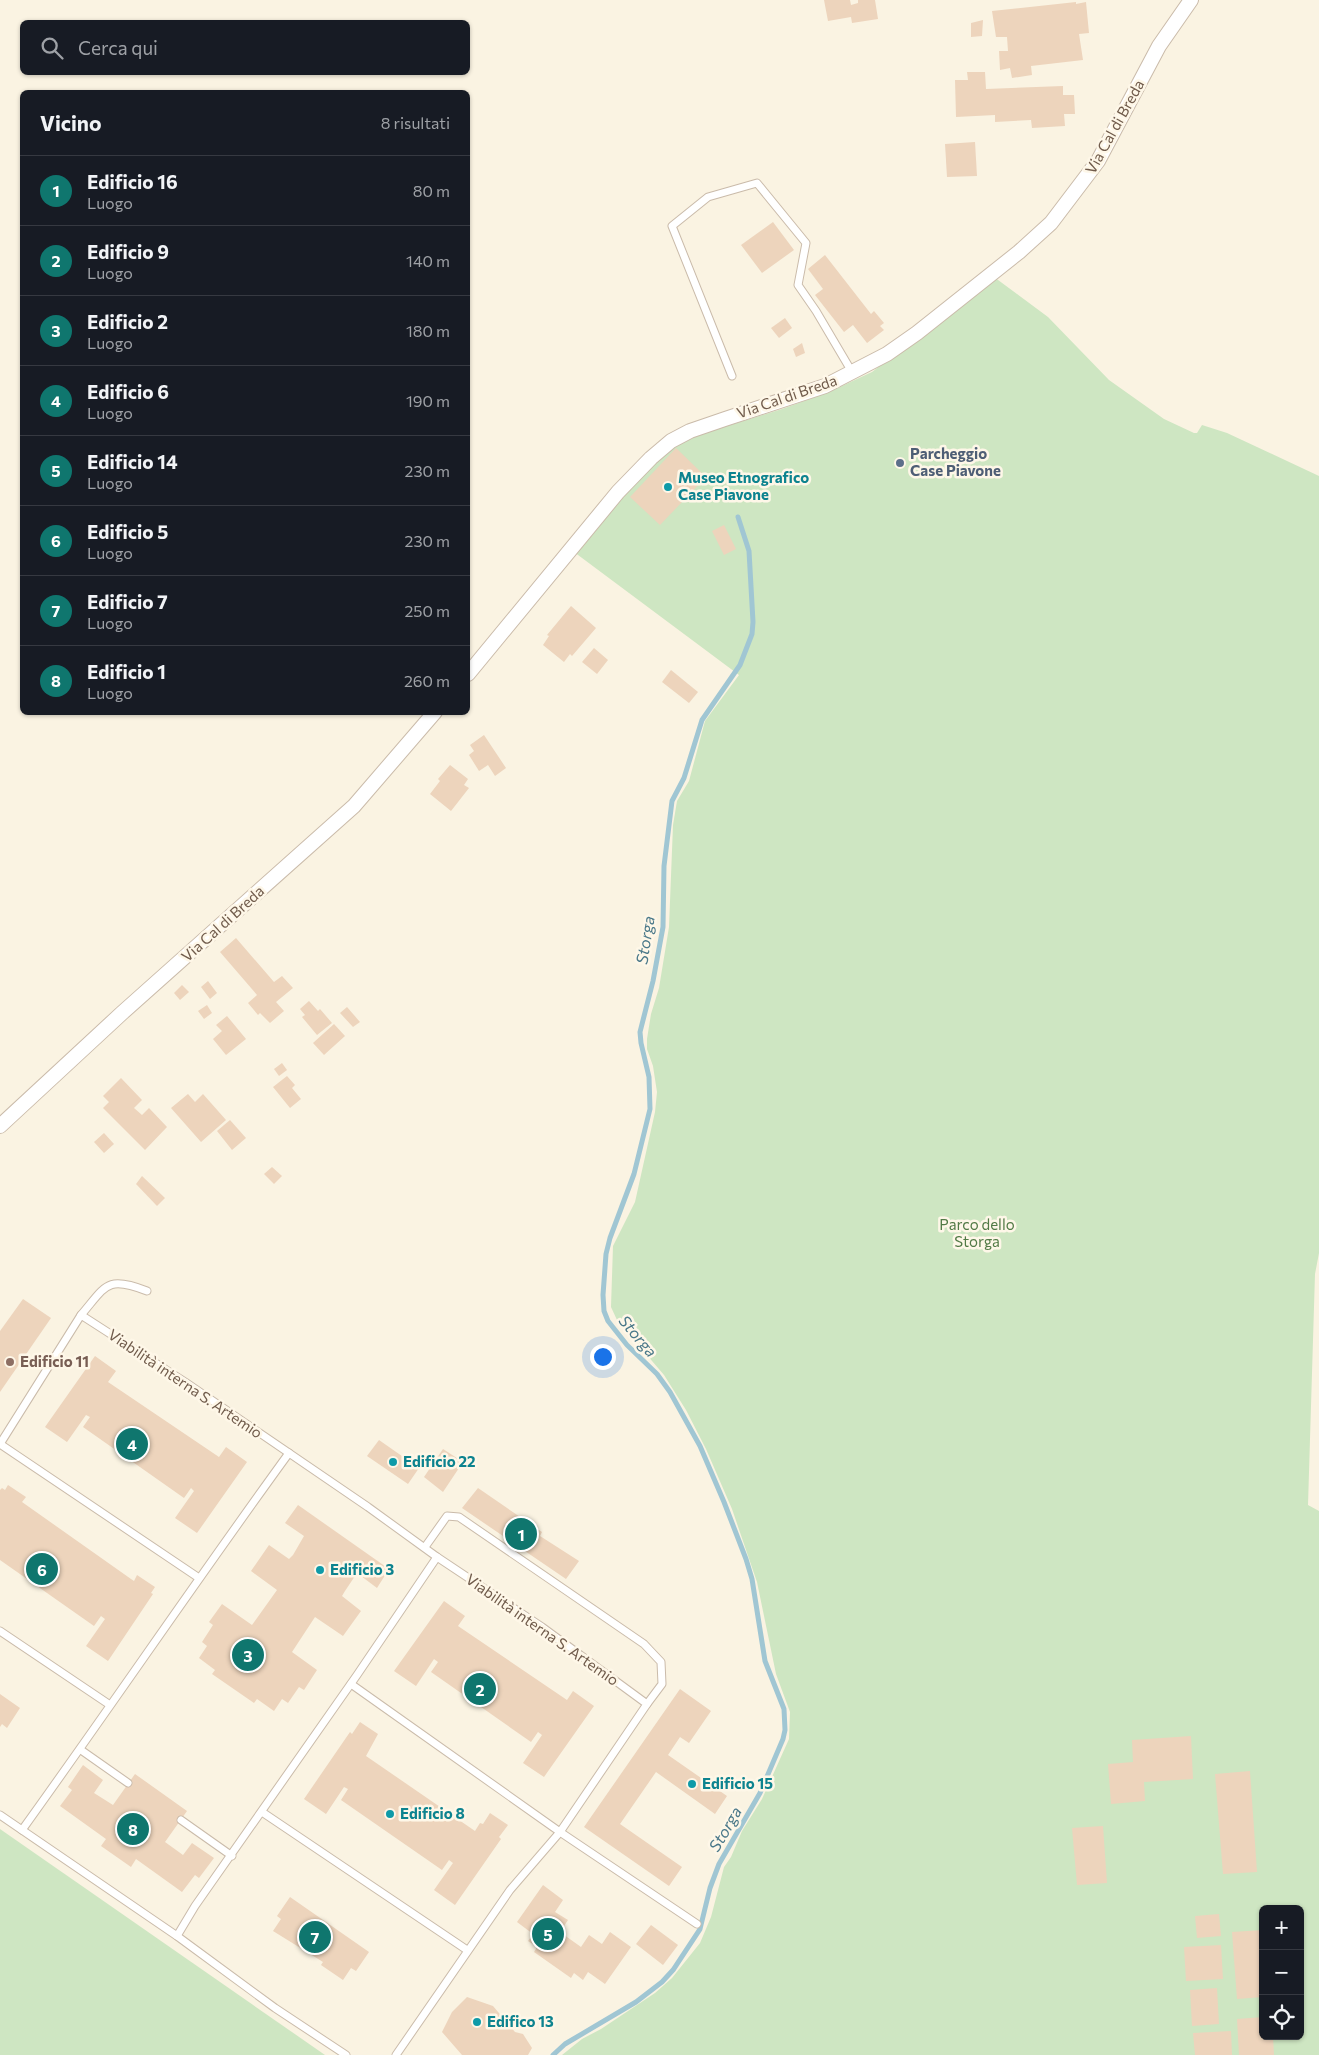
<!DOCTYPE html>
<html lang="it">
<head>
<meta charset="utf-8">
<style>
	:root { --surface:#171b24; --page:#20242c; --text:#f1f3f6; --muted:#9ea1a6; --line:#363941; --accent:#0f766e }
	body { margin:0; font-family:Commissioner,sans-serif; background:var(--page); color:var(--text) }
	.controls { position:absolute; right:15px; bottom:15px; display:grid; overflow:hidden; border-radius:8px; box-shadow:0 1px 4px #0004 }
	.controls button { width:45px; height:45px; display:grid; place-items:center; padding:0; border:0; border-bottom:1px solid var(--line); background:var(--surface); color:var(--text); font:25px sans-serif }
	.you { position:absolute; left:602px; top:1356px; width:18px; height:18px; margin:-12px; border:4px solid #fff; border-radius:50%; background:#1a73e8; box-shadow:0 0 0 8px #1a73e833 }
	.badge { display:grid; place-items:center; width:32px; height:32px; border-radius:50%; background:var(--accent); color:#fff; font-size:16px; font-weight:700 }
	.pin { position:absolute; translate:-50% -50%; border:2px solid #fff; box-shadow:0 1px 5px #0006 }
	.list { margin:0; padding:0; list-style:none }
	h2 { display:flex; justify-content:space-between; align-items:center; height:65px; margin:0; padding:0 20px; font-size:21px }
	h2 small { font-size:16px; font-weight:400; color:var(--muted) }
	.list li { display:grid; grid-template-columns:32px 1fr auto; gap:15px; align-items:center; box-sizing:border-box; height:70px; padding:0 20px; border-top:1px solid var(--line) }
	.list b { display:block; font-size:19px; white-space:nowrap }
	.list p { margin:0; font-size:16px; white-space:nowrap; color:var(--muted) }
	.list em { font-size:16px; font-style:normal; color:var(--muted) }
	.icon { flex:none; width:28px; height:28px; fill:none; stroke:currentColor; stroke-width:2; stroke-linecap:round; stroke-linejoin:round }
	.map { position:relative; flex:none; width:1319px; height:2055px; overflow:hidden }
	.search { position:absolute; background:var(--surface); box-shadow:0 1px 4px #0004; left:20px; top:20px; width:450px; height:55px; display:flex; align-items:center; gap:12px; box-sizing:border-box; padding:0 18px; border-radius:8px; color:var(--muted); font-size:19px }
	.panel { position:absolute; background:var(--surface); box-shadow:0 1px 4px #0004; left:20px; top:90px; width:450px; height:625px; border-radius:8px }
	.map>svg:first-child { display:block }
	.green { fill:#cee6c2; fill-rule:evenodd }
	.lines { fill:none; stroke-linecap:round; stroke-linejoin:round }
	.stream { stroke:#a0c6d3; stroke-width:5 }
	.building { fill:#edd4bc }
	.lane-casing { stroke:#cabbaa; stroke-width:9 }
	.street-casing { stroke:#cabbaa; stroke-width:16 }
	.lane { stroke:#fff; stroke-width:7 }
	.street { stroke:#fff; stroke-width:14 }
	.service-dot { fill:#5c6f8a; stroke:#fef7e8; stroke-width:2 }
	.culture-dot { fill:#0f9aa8; stroke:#fef7e8; stroke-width:2 }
	.education-dot { fill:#8d6e63; stroke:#fef7e8; stroke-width:2 }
	.labels { text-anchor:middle; stroke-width:5; stroke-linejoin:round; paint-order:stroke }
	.street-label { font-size:15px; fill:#705b4b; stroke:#fef7e8 }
	.service-label { font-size:15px; font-weight:bold; fill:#4e5e75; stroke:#fef7e8; text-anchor:start }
	.culture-label { font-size:15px; font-weight:bold; fill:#0d838f; stroke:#fef7e8; text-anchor:start }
	.park-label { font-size:15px; fill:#527a46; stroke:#fef7e8 }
	.education-label { font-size:15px; font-weight:bold; fill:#785e54; stroke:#fef7e8; text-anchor:start }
	.water-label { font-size:16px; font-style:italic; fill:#4a7889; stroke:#fef7e8 }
</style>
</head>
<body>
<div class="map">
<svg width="1319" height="2055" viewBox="0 0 1319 2055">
	<rect width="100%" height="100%" fill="#faf3e2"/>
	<g class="green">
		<path d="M 994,277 L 1048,317 L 1109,380 L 1164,419 L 1194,433 L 1197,433 L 1202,425 L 1227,433 L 1319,476 L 1319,1253 L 1315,1274 L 1308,1505 L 1319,1511 L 1319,2055 L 562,2055 L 582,2039 L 601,2029 L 655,1993 L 672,1978 L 700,1943 L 711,1917 L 724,1867 L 731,1857 L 742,1831 L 762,1799 L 789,1739 L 790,1712 L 776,1674 L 757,1582 L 732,1509 L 706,1449 L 686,1410 L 664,1375 L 617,1320 L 611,1307 L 613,1246 L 635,1202 L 655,1112 L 657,1092 L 653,1066 L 647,1049 L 647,1039 L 651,1014 L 659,988 L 669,927 L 673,825 L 677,801 L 689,781 L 705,721 L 739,675 L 574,552 L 622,493 L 666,452 L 688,438 L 782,409 L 829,392 L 872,372 ZM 1263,1909 L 1300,1909 L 1300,2036 L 1263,2036 Z"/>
		<path d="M 0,1829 L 325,2055 L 0,2055 Z"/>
	</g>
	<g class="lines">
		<path class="stream" d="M 553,2055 L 565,2044 L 636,2002 L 662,1982 L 673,1970 L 700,1929 L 710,1888 L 719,1864 L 760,1793 L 783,1739 L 785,1730 L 784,1709 L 765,1661 L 752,1579 L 746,1559 L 724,1502 L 700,1446 L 670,1392 L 657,1374 L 627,1345 L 608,1321 L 604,1311 L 603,1295 L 606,1254 L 610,1238 L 634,1174 L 650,1109 L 649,1077 L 641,1043 L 640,1032 L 653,981 L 663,927 L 664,866 L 672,801 L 684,778 L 702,720 L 740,665 L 752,634 L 753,622 L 749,551 L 738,517"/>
	</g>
	<g class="building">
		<path d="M 824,0 L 850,0 L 851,5 L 858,3 L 858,0 L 875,0 L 878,19 L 852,23 L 851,17 L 828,21 Z"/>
		<path d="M 1076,2 L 1076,4 L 1086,2 L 1089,33 L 1079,34 L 1083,60 L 1031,66 L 1032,75 L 1012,78 L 1010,68 L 1000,70 L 999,51 L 1008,51 L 1007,37 L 996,37 L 992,11 Z"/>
		<path d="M 983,20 L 982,36 L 971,37 L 971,23 Z"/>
		<path d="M 967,72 L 985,72 L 986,89 L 1063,86 L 1063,95 L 1074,95 L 1075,114 L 1064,114 L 1065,126 L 1032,128 L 1031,120 L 995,122 L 995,115 L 956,117 L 955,80 L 968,80 Z"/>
		<path d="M 975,142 L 977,176 L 947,177 L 945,144 Z"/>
		<path d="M 773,222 L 794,250 L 762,273 L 741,245 Z"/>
		<path d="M 825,255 L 871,314 L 874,311 L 884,323 L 880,326 L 884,330 L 867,343 L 853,325 L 844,332 L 815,295 L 823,289 L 808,269 Z"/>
		<path d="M 785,318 L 792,328 L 779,338 L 771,328 Z"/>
		<path d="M 802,343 L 805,353 L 796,357 L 793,349 Z"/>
		<path d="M 676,448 L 706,477 L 660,525 L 630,497 Z"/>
		<path d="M 724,525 L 736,549 L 724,555 L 712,531 Z"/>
		<path d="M 571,606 L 596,628 L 572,656 L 570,654 L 564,662 L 543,645 L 549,636 L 547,635 Z"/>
		<path d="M 594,648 L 608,660 L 597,674 L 582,662 Z"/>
		<path d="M 671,670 L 698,692 L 689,703 L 662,682 Z"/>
		<path d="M 484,735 L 506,768 L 495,776 L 488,765 L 479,771 L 469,755 L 474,751 L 470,745 Z"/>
		<path d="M 450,765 L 468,779 L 464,785 L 469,788 L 451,811 L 430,794 L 440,781 L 438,779 Z"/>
		<path d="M 236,938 L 274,982 L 282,976 L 293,988 L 276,1002 L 284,1011 L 270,1023 L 260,1013 L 258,1015 L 248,1003 L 257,995 L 220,952 Z"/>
		<path d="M 208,981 L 217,993 L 210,999 L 201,987 Z"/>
		<path d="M 182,985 L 189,992 L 180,1000 L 174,993 Z"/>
		<path d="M 309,1001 L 318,1011 L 320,1009 L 332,1023 L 317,1035 L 302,1017 L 305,1015 L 300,1009 Z"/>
		<path d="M 207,1005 L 212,1013 L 204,1019 L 198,1011 Z"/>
		<path d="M 347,1007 L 360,1022 L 353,1027 L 340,1013 Z"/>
		<path d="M 227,1016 L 246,1039 L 226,1055 L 213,1039 L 222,1031 L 216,1025 Z"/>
		<path d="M 334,1024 L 345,1036 L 324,1055 L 313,1043 Z"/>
		<path d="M 282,1063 L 287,1070 L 279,1076 L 274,1069 Z"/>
		<path d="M 287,1076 L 295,1085 L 292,1088 L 301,1099 L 290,1108 L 273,1087 Z"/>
		<path d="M 121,1078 L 142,1100 L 134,1108 L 142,1115 L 149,1108 L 167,1127 L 145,1150 L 103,1108 L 109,1102 L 103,1096 Z"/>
		<path d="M 188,1094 L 195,1102 L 203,1094 L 226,1120 L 201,1142 L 171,1108 Z"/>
		<path d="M 230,1120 L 246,1138 L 232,1150 L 217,1131 Z"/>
		<path d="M 104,1133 L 114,1144 L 104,1153 L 94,1142 Z"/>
		<path d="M 272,1167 L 282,1176 L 274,1184 L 264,1174 Z"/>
		<path d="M 142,1176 L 165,1198 L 157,1206 L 136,1184 Z"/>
		<path d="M 23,1299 L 51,1318 L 0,1392 L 0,1331 Z"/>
		<path d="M 95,1356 L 116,1371 L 108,1382 L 219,1457 L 226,1447 L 247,1462 L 197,1533 L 175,1518 L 194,1491 L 191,1488 L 184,1498 L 83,1427 L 90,1417 L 86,1415 L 67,1442 L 45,1427 Z"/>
		<path d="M 379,1440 L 419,1468 L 408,1484 L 367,1456 Z"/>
		<path d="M 443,1449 L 463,1462 L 443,1492 L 424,1477 Z"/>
		<path d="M 8,1485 L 26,1497 L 22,1502 L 131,1579 L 134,1581 L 137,1575 L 155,1587 L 151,1593 L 153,1594 L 108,1661 L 86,1646 L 105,1619 L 101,1616 L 94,1626 L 0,1560 L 0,1490 L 2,1488 L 5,1490 Z"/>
		<path d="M 478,1488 L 542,1532 L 540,1536 L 579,1561 L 566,1579 L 462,1508 Z"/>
		<path d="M 298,1505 L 389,1569 L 377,1588 L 357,1573 L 345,1591 L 342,1596 L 361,1611 L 343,1636 L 315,1617 L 292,1652 L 317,1670 L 304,1690 L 299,1687 L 288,1703 L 282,1699 L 274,1711 L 257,1699 L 254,1703 L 212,1674 L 215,1670 L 199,1658 L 207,1646 L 202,1642 L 213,1625 L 209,1622 L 222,1604 L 252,1625 L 277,1590 L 251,1571 L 269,1545 L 289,1559 L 293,1555 L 304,1536 L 285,1523 Z"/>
		<path d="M 444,1601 L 465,1616 L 458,1626 L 567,1700 L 573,1691 L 594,1706 L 544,1777 L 523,1763 L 542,1735 L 538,1732 L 531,1742 L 431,1672 L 438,1662 L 434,1659 L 416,1686 L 394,1671 Z"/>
		<path d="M 680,1689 L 711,1711 L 689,1743 L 680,1737 L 668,1755 L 727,1796 L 715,1814 L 656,1772 L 620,1824 L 682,1867 L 669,1886 L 584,1827 Z"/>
		<path d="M 0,1694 L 20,1708 L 7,1728 L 2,1724 L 0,1727 Z"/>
		<path d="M 360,1722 L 378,1734 L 366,1756 L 475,1831 L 480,1823 L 483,1824 L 490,1813 L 508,1825 L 499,1837 L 501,1839 L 455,1905 L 434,1890 L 453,1863 L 449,1860 L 442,1870 L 341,1800 L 348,1789 L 344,1787 L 326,1814 L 304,1799 L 350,1732 L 352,1734 Z"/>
		<path d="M 1191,1736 L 1193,1779 L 1144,1782 L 1145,1801 L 1111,1804 L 1108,1764 L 1133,1762 L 1132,1740 Z"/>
		<path d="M 83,1765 L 103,1780 L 94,1793 L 113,1805 L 135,1774 L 187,1811 L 165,1842 L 183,1855 L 192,1843 L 214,1858 L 199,1878 L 195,1875 L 182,1892 L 136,1859 L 131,1867 L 101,1846 L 106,1839 L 60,1806 L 72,1790 L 68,1787 Z"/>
		<path d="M 1250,1771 L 1257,1872 L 1223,1874 L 1215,1774 Z"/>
		<path d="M 1103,1826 L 1107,1883 L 1077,1885 L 1072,1828 Z"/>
		<path d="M 543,1885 L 563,1900 L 555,1912 L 568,1920 L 560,1932 L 581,1947 L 589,1935 L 602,1944 L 610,1932 L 631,1947 L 605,1984 L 588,1972 L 583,1980 L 574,1973 L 571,1978 L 534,1952 L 537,1947 L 528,1941 L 533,1934 L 517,1922 Z"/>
		<path d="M 290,1897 L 369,1952 L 356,1971 L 351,1968 L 343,1980 L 321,1965 L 323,1962 L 273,1931 L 281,1919 L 277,1916 Z"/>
		<path d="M 1219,1914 L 1221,1936 L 1197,1938 L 1195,1916 Z"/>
		<path d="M 651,1925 L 678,1945 L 663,1965 L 636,1944 Z"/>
		<path d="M 1263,1930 L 1263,1997 L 1237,1999 L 1232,1932 Z"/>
		<path d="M 1221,1945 L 1223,1979 L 1186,1981 L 1184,1947 Z"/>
		<path d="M 1217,1988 L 1219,2024 L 1192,2026 L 1190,1990 Z"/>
		<path d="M 467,1997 L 493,2006 L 515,2032 L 523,2034 L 532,2048 L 528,2055 L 462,2055 L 442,2032 L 452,2012 Z"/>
		<path d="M 1263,2017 L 1263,2036 L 1273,2036 L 1274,2055 L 1239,2055 L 1237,2019 Z"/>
		<path d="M 1231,2031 L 1232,2055 L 1195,2055 L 1193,2033 Z"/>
	</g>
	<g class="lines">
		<defs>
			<g id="lane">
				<path d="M 732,376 L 672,226 L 708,197 L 757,183 L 806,243 L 798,285 L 816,311 L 852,372"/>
				<path d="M 81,1315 C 106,1286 106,1275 147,1291"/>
				<path d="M 0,1444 L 81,1315 L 185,1382 L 368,1507 L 437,1557 L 542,1627 L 647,1704 L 560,1832 L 510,1890 L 396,2055"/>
				<path d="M 0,1444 L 199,1578"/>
				<path d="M 425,1547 L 447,1516 L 459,1517 L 644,1644 L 661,1662 L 662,1684 L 647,1704"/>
				<path d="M 0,1631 L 110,1705"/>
				<path d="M 351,1684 L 560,1832 L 697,1924"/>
				<path d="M 81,1750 L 128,1783"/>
				<path d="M 262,1812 L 467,1950"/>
				<path d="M 0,1815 L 177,1936 L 275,2008 L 346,2055"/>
				<path d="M 181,1820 L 232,1856"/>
				<path d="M 22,1830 C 112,1705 198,1578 289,1453"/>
				<path d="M 177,1936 L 195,1906 L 357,1675 L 437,1557"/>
			</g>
			<g id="street">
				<path d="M 468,674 L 618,492 L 651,458 L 671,441 L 690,431 L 725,419 L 825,386 L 887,354 L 917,333 L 1019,252 L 1051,223 L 1098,161 L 1159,46 L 1191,0"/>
				<path d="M 0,1126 L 122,1013 L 354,806 L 435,712"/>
			</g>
		</defs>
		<use href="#lane" class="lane-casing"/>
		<use href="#street" class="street-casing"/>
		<use href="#lane" class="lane"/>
		<use href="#street" class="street"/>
	</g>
	<circle class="service-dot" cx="900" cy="463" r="5"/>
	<g class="culture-dot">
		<circle cx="668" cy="487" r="5"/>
		<circle cx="393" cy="1462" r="5"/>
		<circle cx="320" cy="1570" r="5"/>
		<circle cx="692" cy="1784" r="5"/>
		<circle cx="390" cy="1814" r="5"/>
		<circle cx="477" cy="2022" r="5"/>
	</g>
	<circle class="education-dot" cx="10" cy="1362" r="5"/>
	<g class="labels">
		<g class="street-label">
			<text transform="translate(1115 127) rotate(-61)" y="5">Via Cal di Breda</text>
			<text transform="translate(787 397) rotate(-19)" y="5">Via Cal di Breda</text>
			<text transform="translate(223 924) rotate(-42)" y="5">Via Cal di Breda</text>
			<text transform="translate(185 1384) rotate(34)" y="5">Viabilità interna S. Artemio</text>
			<text transform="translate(542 1630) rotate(35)" y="5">Viabilità interna S. Artemio</text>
		</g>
		<g class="service-label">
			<text x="910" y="459">Parcheggio<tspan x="910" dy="17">Case Piavone</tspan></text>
		</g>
		<g class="culture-label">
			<text x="678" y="483">Museo Etnografico<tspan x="678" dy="17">Case Piavone</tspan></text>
			<text x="403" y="1467">Edificio 22</text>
			<text x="330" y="1575">Edificio 3</text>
			<text x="702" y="1789">Edificio 15</text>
			<text x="400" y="1819">Edificio 8</text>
			<text x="487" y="2027">Edifico 13</text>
		</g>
		<g class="park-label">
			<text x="977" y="1230">Parco dello<tspan x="977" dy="17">Storga</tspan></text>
		</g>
		<g class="education-label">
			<text x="20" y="1367">Edificio 11</text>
		</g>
		<g class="water-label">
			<text transform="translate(645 940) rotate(-81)" y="6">Storga</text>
			<text transform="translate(638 1336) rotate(50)" y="6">Storga</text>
			<text transform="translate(725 1829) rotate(-60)" y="6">Storga</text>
		</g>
	</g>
</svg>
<div class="controls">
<button>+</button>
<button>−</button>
<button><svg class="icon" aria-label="locate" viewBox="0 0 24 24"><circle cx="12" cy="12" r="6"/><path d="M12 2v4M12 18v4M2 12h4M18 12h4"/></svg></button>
</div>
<div class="you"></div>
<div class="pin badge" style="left:521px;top:1534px">1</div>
<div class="pin badge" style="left:480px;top:1689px">2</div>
<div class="pin badge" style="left:248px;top:1655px">3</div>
<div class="pin badge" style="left:132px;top:1444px">4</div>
<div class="pin badge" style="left:548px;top:1934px">5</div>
<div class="pin badge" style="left:42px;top:1569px">6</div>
<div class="pin badge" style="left:315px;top:1937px">7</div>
<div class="pin badge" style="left:133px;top:1829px">8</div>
<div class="search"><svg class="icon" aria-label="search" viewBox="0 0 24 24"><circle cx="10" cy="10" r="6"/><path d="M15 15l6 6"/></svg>Cerca qui</div>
<section class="panel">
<h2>Vicino<small>8 risultati</small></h2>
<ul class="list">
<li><span class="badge">1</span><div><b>Edificio 16</b><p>Luogo</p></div><em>80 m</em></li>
<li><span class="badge">2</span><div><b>Edificio 9</b><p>Luogo</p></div><em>140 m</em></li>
<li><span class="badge">3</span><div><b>Edificio 2</b><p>Luogo</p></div><em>180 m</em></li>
<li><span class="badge">4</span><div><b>Edificio 6</b><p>Luogo</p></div><em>190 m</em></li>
<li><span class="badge">5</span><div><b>Edificio 14</b><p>Luogo</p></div><em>230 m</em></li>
<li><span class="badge">6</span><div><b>Edificio 5</b><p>Luogo</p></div><em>230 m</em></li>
<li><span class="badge">7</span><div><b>Edificio 7</b><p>Luogo</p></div><em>250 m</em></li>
<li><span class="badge">8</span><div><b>Edificio 1</b><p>Luogo</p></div><em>260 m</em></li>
</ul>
</section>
</div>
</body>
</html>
